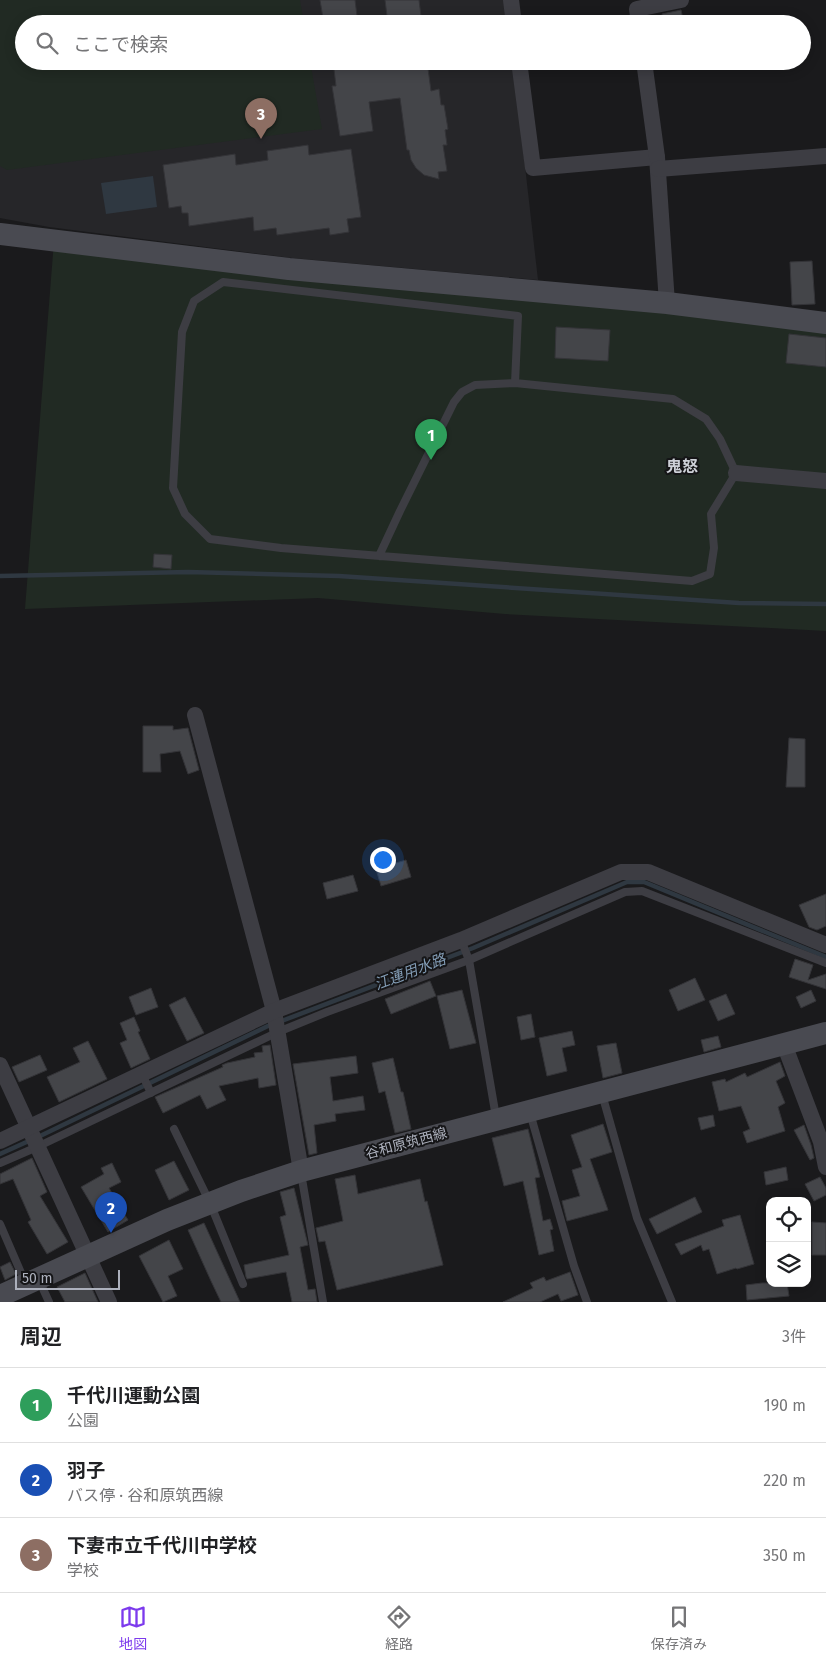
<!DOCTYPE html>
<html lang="ja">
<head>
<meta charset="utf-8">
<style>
	:root { --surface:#fff; --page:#f2f2f2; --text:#202124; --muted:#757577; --line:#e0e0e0; --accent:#7c3aed }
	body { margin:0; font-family:"Fira Sans","Noto Sans JP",sans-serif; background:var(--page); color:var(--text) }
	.controls { position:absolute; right:15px; bottom:15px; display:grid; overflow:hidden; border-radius:10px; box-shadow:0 2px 12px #0003 }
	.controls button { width:45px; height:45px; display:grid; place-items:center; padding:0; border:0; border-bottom:1px solid var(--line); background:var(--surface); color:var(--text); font:25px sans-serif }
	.scale { position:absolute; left:15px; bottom:12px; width:105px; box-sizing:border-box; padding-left:5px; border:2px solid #acb0bc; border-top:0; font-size:14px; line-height:18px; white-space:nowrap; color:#acb0bc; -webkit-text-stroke:4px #151517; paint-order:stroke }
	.you { position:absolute; left:382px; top:859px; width:18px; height:18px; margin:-12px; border:4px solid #fff; border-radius:50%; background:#1a73e8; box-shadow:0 0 0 8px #1a73e833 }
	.badge { display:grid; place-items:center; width:32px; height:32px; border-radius:50%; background:var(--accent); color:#fff; font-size:16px; font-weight:700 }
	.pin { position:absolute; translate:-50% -41px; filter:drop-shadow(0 1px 2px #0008) }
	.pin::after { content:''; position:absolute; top:26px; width:18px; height:15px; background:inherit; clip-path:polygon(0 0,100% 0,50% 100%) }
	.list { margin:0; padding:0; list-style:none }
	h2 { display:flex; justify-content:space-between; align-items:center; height:65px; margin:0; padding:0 20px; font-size:21px }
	h2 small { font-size:16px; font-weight:400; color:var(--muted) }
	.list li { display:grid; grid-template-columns:32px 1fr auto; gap:15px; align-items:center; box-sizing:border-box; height:75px; padding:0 20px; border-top:1px solid var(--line) }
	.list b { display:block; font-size:19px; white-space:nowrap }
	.list p { margin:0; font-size:16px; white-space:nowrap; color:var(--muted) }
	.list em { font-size:16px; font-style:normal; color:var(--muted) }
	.icon { flex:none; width:28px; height:28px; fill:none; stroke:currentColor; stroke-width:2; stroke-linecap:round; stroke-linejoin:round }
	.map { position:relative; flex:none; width:826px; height:1302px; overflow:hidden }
	.search { position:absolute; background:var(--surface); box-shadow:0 2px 12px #0003; left:15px; right:15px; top:15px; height:55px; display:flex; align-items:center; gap:12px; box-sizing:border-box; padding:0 18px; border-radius:28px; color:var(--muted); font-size:19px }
	.sheet { height:290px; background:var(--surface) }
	nav { display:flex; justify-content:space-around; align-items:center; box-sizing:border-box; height:70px; border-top:1px solid var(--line); background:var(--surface); font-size:14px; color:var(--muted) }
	nav a { display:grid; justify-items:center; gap:2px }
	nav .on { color:var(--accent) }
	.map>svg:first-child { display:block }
	.built { fill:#262629 }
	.green { fill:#212a23 }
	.water { fill:#2f3841 }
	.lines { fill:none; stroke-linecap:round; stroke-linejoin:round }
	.stream { stroke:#2f3841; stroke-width:4.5 }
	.building { fill:#444549; stroke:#343438 }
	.lane { stroke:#3d3d43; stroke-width:8 }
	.street { stroke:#3d3d43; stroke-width:16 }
	.secondary { stroke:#494a51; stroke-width:22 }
	.labels { text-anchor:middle; stroke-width:4; stroke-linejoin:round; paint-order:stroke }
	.street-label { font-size:14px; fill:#acb0bc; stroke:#151517 }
	.water-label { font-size:15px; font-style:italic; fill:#839db6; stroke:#151517 }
	.quarter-label { font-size:16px; font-weight:bold; fill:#cdd0d7; stroke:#151517 }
</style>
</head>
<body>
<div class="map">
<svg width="826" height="1302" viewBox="0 0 826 1302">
	<rect width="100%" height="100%" fill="#1a1a1c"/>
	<path class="built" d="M 0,0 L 506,0 L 508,24 L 24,24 L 24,61 L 513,61 L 538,280 L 292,258 L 49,227 L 0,218 Z"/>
	<g class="green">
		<path d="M 0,0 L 300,0 L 304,24 L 24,24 L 24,61 L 310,61 L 322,129 L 7,170 L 0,166 Z"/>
		<path d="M 54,241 L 826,323 L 826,631 L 505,614 L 318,598 L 25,609 Z"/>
	</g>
	<path class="water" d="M 153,176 L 157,207 L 106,214 L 101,183 Z"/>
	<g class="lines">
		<g class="stream">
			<path d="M 0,576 L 188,572 L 339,576 L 739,603 L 826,604"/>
			<path d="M 279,1022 L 473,948 L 627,882 L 644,882 L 826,957"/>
			<path d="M 38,1137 L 272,1024"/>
			<path d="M 0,1154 L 31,1140"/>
		</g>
	</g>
	<g class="building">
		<path d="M 320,0 L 355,0 L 358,24 L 324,24 Z"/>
		<path d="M 385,0 L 419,0 L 422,24 L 388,24 Z"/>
		<path d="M 681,10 L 684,24 L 664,24 L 662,14 Z"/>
		<path d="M 333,61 L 427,61 L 431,91 L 439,89 L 441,105 L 444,105 L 448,129 L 445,130 L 447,145 L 443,145 L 447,171 L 438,172 L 439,179 L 424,175 L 416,168 L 411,160 L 409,150 L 407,150 L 400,98 L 369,102 L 373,131 L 340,136 L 332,86 L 336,86 Z"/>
		<path d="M 308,145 L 309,155 L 351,149 L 361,217 L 347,219 L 349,232 L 330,235 L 329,228 L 277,235 L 276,228 L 254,231 L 253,217 L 189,226 L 188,213 L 182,213 L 181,206 L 169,208 L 163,165 L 235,154 L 236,165 L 268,160 L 267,151 Z"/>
		<path d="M 812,261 L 815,304 L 792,305 L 790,262 Z"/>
		<path d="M 556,327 L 610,330 L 608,361 L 555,358 Z"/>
		<path d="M 789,334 L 826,338 L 826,367 L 786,363 Z"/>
		<path d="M 154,554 L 172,555 L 171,569 L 153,567 Z"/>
		<path d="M 143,726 L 173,726 L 173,730 L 188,728 L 199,770 L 188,774 L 180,751 L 160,754 L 161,772 L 143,772 Z"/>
		<path d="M 789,738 L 805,739 L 805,787 L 786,787 Z"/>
		<path d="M 406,860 L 411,877 L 381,886 L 376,869 Z"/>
		<path d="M 353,875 L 358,891 L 327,899 L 323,883 Z"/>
		<path d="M 826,894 L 826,926 L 817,930 L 809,927 L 799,905 Z"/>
		<path d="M 795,959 L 813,965 L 808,980 L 826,974 L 826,989 L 789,977 Z"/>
		<path d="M 695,978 L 705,1000 L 678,1011 L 669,990 Z"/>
		<path d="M 430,981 L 436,996 L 391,1014 L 385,999 Z"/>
		<path d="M 151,988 L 158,1007 L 136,1015 L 129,997 Z"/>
		<path d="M 462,990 L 476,1043 L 450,1049 L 437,996 Z"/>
		<path d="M 811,990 L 816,1001 L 801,1008 L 796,997 Z"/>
		<path d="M 726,994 L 735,1014 L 718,1021 L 709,1001 Z"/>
		<path d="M 185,997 L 204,1033 L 187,1041 L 169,1005 Z"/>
		<path d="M 531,1014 L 535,1037 L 521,1040 L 517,1017 Z"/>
		<path d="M 134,1017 L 140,1031 L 138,1032 L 150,1059 L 131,1068 L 120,1043 L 127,1040 L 120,1023 Z"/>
		<path d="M 572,1031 L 575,1045 L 562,1048 L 567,1071 L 547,1076 L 539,1038 Z"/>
		<path d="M 718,1036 L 721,1047 L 704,1052 L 701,1040 Z"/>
		<path d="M 88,1041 L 107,1079 L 59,1102 L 47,1077 L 80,1062 L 73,1048 Z"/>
		<path d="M 616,1043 L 622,1073 L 603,1078 L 597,1046 Z"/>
		<path d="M 270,1045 L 276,1085 L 259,1088 L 258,1078 L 219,1086 L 226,1100 L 207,1109 L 200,1095 L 163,1113 L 155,1097 L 223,1067 L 222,1065 L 227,1063 L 255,1057 L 254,1053 L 263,1052 L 262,1046 Z"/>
		<path d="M 40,1055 L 47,1070 L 19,1082 L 12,1067 Z"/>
		<path d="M 356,1056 L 358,1073 L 330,1077 L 333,1101 L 363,1096 L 365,1110 L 335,1114 L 336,1121 L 314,1125 L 317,1153 L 309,1155 L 293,1064 Z"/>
		<path d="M 393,1058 L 401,1092 L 403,1092 L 411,1129 L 395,1133 L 385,1091 L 379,1093 L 372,1063 Z"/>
		<path d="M 780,1062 L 785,1076 L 776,1081 L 785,1103 L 778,1107 L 785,1131 L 747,1143 L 743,1132 L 750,1129 L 741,1106 L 719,1111 L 712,1082 L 725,1079 L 726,1082 L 745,1073 L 747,1077 Z"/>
		<path d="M 713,1115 L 715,1126 L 701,1130 L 698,1118 Z"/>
		<path d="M 603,1124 L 612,1152 L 590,1159 L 608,1210 L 567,1221 L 562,1201 L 580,1196 L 572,1170 L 582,1167 L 571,1135 Z"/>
		<path d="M 804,1125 L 811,1145 L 814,1158 L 810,1160 L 794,1130 Z"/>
		<path d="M 528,1129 L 540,1177 L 535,1178 L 543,1221 L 550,1219 L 553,1229 L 550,1230 L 554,1251 L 539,1255 L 523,1181 L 504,1186 L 492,1138 Z"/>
		<path d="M 32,1158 L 47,1192 L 40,1196 L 68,1242 L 47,1254 L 28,1222 L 31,1220 L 13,1179 L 0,1184 L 0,1174 Z"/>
		<path d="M 174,1161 L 189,1190 L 169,1200 L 155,1170 Z"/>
		<path d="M 112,1163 L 121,1182 L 109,1188 L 128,1220 L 108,1232 L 81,1187 L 104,1174 L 101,1168 Z"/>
		<path d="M 786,1167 L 788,1180 L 766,1185 L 764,1172 Z"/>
		<path d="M 355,1175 L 358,1194 L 420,1179 L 425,1202 L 427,1201 L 443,1265 L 337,1290 L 325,1241 L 319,1242 L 316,1228 L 343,1221 L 335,1179 Z"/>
		<path d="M 820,1177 L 826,1188 L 826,1195 L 814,1201 L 805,1184 Z"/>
		<path d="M 294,1188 L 308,1245 L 300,1247 L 308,1290 L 315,1289 L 317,1302 L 292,1302 L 286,1272 L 247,1279 L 246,1277 L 244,1265 L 289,1255 L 280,1217 L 286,1215 L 280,1192 Z"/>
		<path d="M 695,1197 L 702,1212 L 657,1234 L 649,1219 Z"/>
		<path d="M 740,1215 L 754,1264 L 737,1269 L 736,1268 L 717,1274 L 709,1249 L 703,1251 L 701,1245 L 681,1255 L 675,1244 L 724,1226 L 722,1220 Z"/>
		<path d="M 812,1222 L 826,1223 L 826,1255 L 812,1255 Z"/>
		<path d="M 204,1223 L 240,1302 L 221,1302 L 211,1281 L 188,1230 Z"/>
		<path d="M 169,1240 L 183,1269 L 168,1276 L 177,1296 L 163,1302 L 139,1256 Z"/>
		<path d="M 10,1262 L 16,1274 L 5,1280 L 0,1267 Z"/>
		<path d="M 570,1272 L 578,1295 L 561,1301 L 558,1294 L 540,1302 L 503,1302 L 533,1288 L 530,1283 L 544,1277 L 546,1281 Z"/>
		<path d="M 85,1273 L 98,1302 L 65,1302 L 57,1287 Z"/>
		<path d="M 762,1283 L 787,1283 L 789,1296 L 747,1300 L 746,1285 Z"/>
	</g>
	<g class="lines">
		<g class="lane">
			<path d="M 379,556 L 400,511 L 454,402 L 462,392 L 475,385 L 515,383 L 673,399 L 706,419 L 720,439 L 736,473 L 711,514 L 714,548 L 710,574 L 692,581 L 281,548 L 210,539 L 185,514 L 173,488 L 182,332 L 194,301 L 223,282 L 518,316 L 515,383"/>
			<path d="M 461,940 L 469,960 L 496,1117"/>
			<path d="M 142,1074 L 151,1093"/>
			<path d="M 602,1094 L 637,1218 L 672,1302"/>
			<path d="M 530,1113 L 574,1266 L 587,1302"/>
			<path d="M 174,1129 L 210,1203 L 243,1284"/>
			<path d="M 0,1163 L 37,1147 L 278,1032 L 327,1012 L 469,960 L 625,892 L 642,891 L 826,963"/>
			<path d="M 301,1173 L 323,1302"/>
			<path d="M 0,1224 L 25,1282"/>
			<path d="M 39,1280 L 49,1302"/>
		</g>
		<g class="street">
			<path d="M 511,0 L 514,24"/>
			<path d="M 639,24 L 637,9 L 681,0"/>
			<path d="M 519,61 L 533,168 L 657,157 L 667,303"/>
			<path d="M 644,61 L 657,157"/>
			<path d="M 658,169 L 826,156"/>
			<path d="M 736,473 L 826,481"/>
			<path d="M 195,715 L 274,1011 L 301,1171"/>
			<path d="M 784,1044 L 821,1142 L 826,1167"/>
			<path d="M 0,1065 L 109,1302"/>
			<path d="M 0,1141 L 274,1011 L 461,940 L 621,872 L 648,872 L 826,945"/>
		</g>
		<g class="secondary">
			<path d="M 0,234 L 289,269 L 667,303 L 826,323"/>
			<path d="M 0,1296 L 167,1220 L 241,1191 L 301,1171 L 826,1033"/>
		</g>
	</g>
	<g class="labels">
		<g class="street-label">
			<text transform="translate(406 1143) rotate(-15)" y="5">谷和原筑西線</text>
		</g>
		<g class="water-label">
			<text transform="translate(410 972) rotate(-21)" y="5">江連用水路</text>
		</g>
		<g class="quarter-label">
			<text x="682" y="472">鬼怒</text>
		</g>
	</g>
</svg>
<div class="controls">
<button><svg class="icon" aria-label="locate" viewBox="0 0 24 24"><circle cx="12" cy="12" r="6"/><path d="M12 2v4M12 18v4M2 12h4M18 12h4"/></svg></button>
<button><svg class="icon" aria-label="layers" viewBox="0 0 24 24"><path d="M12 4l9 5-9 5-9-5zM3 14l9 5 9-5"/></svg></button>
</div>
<div class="scale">50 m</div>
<div class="you"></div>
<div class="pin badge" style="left:431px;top:460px;background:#2e9e5b">1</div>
<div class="pin badge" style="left:111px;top:1233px;background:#1a4fb4">2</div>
<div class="pin badge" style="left:261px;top:139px;background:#8d6e63">3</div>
<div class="search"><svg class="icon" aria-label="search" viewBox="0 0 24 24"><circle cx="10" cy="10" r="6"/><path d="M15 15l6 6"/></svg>ここで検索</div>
</div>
<section class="sheet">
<h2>周辺<small>3件</small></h2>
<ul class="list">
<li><span class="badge" style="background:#2e9e5b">1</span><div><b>千代川運動公園</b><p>公園</p></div><em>190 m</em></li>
<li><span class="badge" style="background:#1a4fb4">2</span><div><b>羽子</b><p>バス停 · 谷和原筑西線</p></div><em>220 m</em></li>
<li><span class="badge" style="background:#8d6e63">3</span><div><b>下妻市立千代川中学校</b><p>学校</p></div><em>350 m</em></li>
</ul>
</section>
<nav>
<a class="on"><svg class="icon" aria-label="map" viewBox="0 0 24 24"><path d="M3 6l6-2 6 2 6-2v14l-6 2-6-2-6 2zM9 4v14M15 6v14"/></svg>地図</a>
<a><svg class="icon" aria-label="directions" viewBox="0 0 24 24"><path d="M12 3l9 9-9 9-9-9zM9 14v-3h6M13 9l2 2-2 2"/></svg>経路</a>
<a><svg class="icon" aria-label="saved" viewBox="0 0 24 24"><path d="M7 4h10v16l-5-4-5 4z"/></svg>保存済み</a>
</nav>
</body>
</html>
